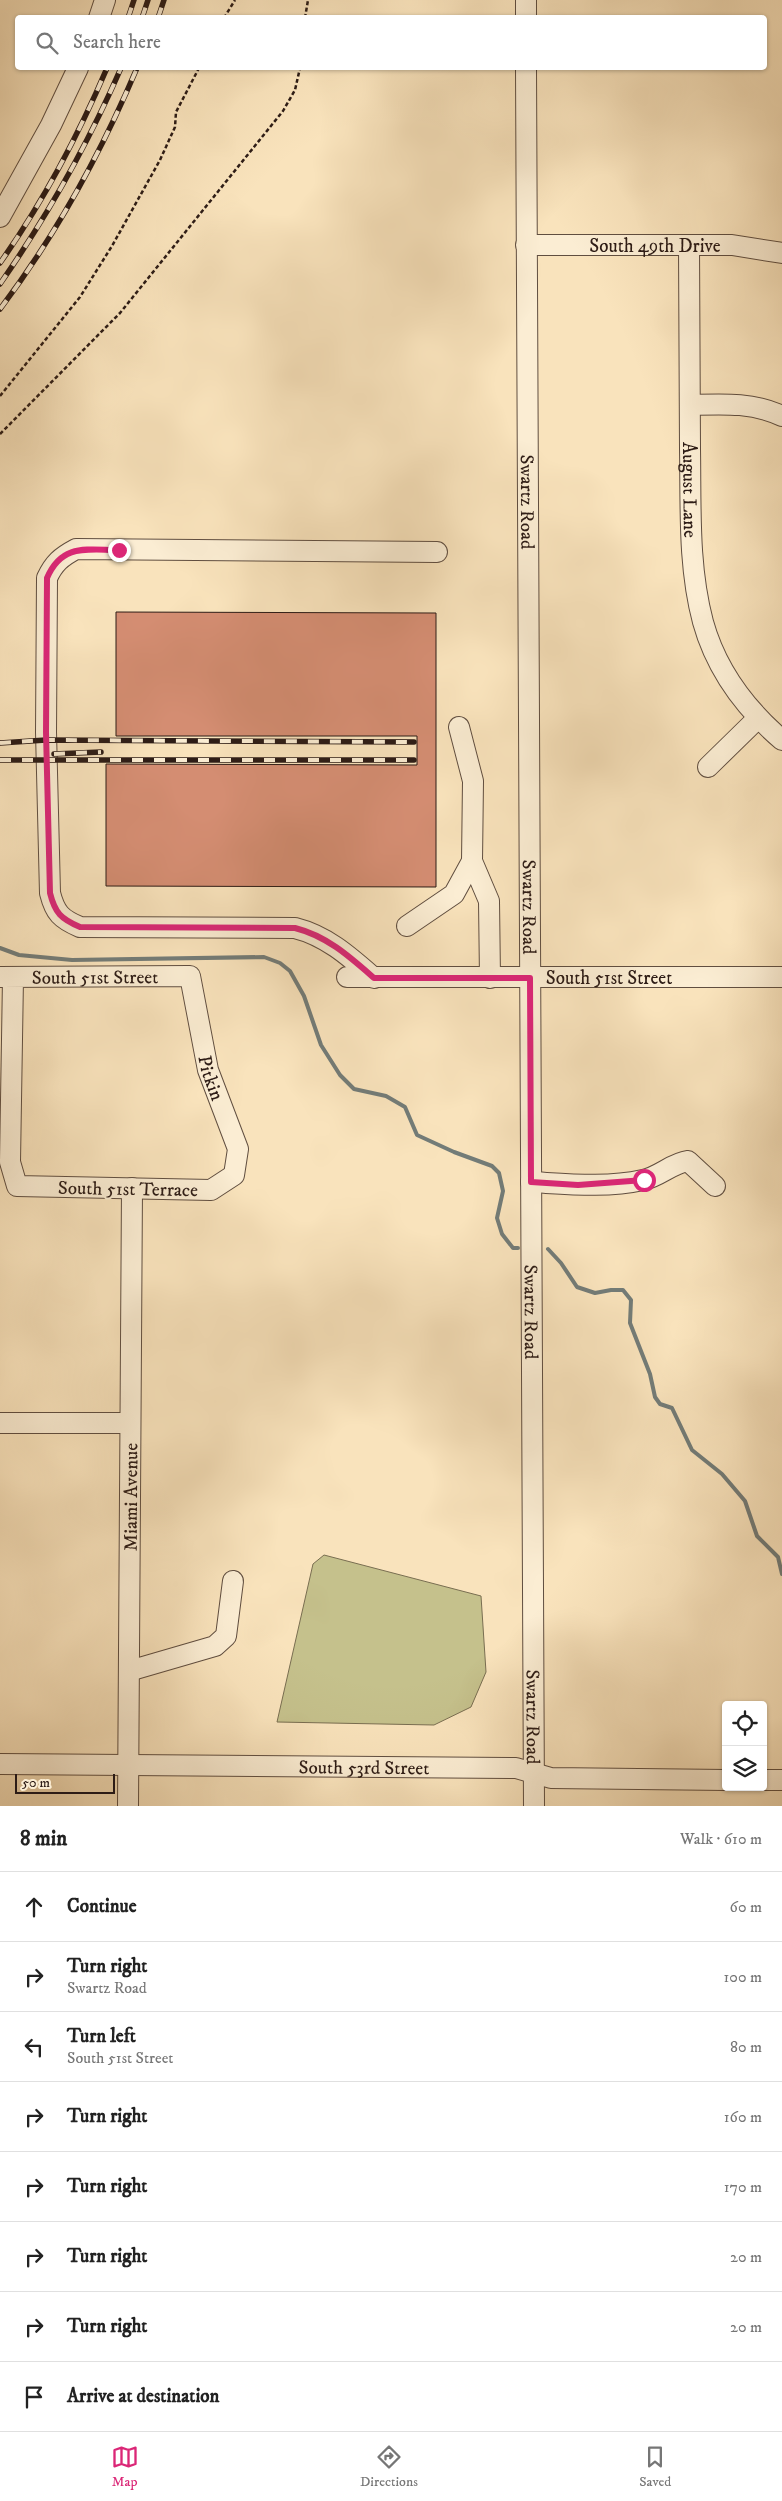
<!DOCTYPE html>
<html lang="en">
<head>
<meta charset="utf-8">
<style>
	:root { --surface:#fff; --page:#f6f6f6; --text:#222; --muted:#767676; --line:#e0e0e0; --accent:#db2777 }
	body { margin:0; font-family:"IM FELL DW Pica",serif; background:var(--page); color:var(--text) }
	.controls { position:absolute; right:15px; bottom:15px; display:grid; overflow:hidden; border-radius:5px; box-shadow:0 1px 4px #0004 }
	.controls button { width:45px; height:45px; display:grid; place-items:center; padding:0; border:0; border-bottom:1px solid var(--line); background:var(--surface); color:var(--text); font:25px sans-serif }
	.scale { position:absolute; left:15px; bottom:12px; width:100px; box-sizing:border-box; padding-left:5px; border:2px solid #2d1c16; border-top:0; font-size:14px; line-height:18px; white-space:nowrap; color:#2d1c16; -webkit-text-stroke:4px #fbedd3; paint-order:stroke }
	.stop { position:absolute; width:15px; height:15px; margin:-11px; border:4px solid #db2777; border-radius:50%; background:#fff }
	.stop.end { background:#db2777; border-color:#fff; box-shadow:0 1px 5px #0008 }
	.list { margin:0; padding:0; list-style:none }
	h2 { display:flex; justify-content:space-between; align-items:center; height:65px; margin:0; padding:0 20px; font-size:21px }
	h2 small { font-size:16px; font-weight:400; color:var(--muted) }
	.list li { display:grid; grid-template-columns:32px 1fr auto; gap:15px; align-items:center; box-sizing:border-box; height:70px; padding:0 20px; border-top:1px solid var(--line) }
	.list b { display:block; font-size:19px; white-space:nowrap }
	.list p { margin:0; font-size:16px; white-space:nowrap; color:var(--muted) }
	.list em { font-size:16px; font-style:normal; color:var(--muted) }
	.icon { flex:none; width:28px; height:28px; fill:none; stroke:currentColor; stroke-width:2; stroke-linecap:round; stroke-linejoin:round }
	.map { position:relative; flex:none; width:782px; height:1806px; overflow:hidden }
	.search { position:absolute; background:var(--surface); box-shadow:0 1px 4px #0004; left:15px; right:15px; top:15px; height:55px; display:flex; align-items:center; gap:12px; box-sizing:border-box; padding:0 18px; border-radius:5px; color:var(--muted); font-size:19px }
	.sheet { height:625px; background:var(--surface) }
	nav { display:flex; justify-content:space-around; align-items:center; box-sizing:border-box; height:70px; border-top:1px solid var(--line); background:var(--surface); font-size:14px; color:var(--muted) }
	nav a { display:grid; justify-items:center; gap:2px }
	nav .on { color:var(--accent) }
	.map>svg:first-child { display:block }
	.green { fill:#c5c18c; stroke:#796e51 }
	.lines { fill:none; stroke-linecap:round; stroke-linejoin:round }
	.stream { stroke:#737c78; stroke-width:4 }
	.building { fill:#d48d72; stroke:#2d1c16 }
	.minor-casing { stroke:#604e40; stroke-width:22 }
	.path { stroke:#2d1c16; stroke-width:2.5; stroke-dasharray:4 2.5; stroke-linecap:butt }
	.minor { stroke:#fbedd3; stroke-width:20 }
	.rail-casing { stroke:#2d1c16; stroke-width:5.5 }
	.rail { stroke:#fbedd3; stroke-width:4; stroke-dasharray:11; stroke-linecap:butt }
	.route { stroke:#db2777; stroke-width:6 }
	.labels { text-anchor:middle; stroke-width:4; stroke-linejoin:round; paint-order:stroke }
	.street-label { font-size:19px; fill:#2d1c16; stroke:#fbedd3 }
</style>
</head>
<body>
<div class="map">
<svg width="782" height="1806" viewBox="0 0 782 1806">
	<rect width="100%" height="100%" fill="#f9e3bc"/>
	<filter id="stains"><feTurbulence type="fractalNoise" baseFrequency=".004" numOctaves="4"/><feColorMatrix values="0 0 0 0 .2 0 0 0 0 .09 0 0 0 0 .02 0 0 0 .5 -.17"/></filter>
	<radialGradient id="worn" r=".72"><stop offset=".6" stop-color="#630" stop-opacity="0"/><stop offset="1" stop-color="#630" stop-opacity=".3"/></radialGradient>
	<path class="green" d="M 324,1555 L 481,1596 L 486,1672 L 471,1707 L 434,1725 L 277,1722 L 313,1564 Z"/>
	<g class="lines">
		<g class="stream">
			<path d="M 0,948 L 19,955 L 72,960 L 264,957 L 280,963 L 290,971 L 304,996 L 321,1045 L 340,1075 L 354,1089 L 386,1096 L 405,1107 L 417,1135 L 454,1152 L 492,1166 L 499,1173 L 503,1191 L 497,1218 L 502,1234 L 513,1248 L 518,1248"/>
			<path d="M 548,1249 L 561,1263 L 577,1287 L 595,1293 L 611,1290 L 623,1290 L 631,1300 L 630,1323 L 650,1374 L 655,1397 L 660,1404 L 672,1408 L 692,1450 L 722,1474 L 745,1501 L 757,1536 L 778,1557 L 782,1574"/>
		</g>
	</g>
	<path class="building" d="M 116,612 L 436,613 L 436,887 L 106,886 L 106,764 L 417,765 L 417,736 L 116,736 Z"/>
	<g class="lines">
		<defs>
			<g id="minor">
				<path d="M 526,0 L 526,18"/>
				<path d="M 99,18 L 105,0"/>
				<path id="s1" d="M 526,68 L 534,1806"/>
				<path d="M 0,217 L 51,125 L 78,68"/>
				<path id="s2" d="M 526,245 L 732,245 L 782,253"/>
				<path id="s3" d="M 689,245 C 689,313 690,381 690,449 C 691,507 688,566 703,622 C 716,669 746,709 782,740"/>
				<path d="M 690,405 C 723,404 752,402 782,416"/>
				<path d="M 459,727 L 473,781 L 472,861 L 489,901 L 490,978"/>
				<path d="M 708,767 L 757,719"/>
				<path d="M 407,926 L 454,894 L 472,861"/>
				<path id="s4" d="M 0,977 L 190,976 L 208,1070 L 238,1149 L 234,1175 L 211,1190 L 17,1186 L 10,1162 L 13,978"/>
				<path id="s5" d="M 347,977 L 782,977"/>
				<path d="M 374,978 C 350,957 327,936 295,928 L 80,927 C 61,919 55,913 50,893 L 46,732 L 47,578 C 54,563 61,557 76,549 L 437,552"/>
				<path d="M 531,1182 C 568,1184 607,1188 643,1180 C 659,1177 672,1163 688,1161 L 715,1186"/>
				<path d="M 0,1423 L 130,1423"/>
				<path d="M 129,1671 L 215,1646 L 226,1636 L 233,1581"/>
				<path id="s6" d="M 0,1764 L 516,1768 L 551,1778 L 726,1780"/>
				<path d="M 763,1780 L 782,1780"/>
				<path id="s7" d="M 128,1806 L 132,1188"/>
			</g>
		</defs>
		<use href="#minor" class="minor-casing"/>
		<g class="path">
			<path d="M 224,18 L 235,0"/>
			<path d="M 305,18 L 308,0"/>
			<path d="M 0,396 L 80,297 L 112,246 L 160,160 L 175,127 L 176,112 L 199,68"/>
			<path d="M 0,434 L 120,313 L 283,111 L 295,90 L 300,68"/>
		</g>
		<use href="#minor" class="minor"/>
		<defs>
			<g id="rail">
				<path d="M 128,18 L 134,0"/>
				<path d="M 142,18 L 148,0"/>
				<path d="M 158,18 L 164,0"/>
				<path d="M 0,263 C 43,202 78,136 107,68"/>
				<path d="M 0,284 C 48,215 88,144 121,68"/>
				<path d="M 0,309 C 56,235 101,153 137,68"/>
				<path d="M 0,743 L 46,740 L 414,742"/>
				<path d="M 54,754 L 101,752"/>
				<path d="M 0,760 L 414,760"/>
			</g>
		</defs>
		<use href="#rail" class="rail-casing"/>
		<use href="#rail" class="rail"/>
	</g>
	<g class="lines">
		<path class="route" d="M 119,550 C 87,550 62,543 47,578 L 46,732 L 50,893 C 55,913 61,919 80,927 L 295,928 C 327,936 350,957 374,978 L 530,978 L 531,1182 L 578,1185 L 644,1180"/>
	</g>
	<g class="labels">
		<g class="street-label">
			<text dy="7" stroke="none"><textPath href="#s2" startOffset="129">South 49th Drive</textPath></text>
			<text dy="7" stroke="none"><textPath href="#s3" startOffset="245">August Lane</textPath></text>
			<text dy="7" stroke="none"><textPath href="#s1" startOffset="434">Swartz Road</textPath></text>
			<text dy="7" stroke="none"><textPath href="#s1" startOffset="839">Swartz Road</textPath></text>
			<text dy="7" stroke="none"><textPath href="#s4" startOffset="95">South 51st Street</textPath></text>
			<text dy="7" stroke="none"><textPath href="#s5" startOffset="262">South 51st Street</textPath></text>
			<text dy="7" stroke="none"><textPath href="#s4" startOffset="294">Pitkin</textPath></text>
			<text transform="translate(128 1188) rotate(1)" y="7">South 51st Terrace</text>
			<text dy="7" stroke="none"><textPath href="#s1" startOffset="1244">Swartz Road</textPath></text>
			<text dy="7" stroke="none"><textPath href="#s7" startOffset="309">Miami Avenue</textPath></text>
			<text dy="7" stroke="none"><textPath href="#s1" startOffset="1649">Swartz Road</textPath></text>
			<text dy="7" stroke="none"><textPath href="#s6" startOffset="364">South 53rd Street</textPath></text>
		</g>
	</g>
	<rect width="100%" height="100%" filter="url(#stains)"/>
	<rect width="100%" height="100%" fill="url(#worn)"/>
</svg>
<div class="controls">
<button><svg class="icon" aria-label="locate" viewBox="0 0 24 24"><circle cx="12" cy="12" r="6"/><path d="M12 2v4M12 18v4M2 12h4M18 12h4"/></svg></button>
<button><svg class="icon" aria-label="layers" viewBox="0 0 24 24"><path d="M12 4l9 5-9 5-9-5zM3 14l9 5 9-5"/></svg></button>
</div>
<div class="scale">50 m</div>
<div class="stop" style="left:644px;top:1180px"></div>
<div class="stop end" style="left:119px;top:550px"></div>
<div class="search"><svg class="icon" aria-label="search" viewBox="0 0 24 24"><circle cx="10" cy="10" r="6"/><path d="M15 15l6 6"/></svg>Search here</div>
</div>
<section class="sheet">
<h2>8 min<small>Walk · 610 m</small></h2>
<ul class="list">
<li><svg class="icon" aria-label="ahead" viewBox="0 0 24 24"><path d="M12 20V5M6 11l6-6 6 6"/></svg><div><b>Continue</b></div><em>60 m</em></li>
<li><svg class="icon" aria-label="right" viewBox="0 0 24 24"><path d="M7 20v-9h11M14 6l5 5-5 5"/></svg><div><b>Turn right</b><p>Swartz Road</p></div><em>100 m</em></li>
<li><svg class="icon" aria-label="left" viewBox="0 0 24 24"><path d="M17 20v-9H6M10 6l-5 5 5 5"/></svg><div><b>Turn left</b><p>South 51st Street</p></div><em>80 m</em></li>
<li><svg class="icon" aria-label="right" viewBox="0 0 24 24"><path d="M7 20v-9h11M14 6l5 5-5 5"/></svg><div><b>Turn right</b></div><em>160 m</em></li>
<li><svg class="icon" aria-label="right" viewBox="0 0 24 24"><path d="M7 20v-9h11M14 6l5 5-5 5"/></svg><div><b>Turn right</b></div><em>170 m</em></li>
<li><svg class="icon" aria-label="right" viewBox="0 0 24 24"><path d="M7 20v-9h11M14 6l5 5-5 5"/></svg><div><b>Turn right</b></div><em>20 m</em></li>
<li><svg class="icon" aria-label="right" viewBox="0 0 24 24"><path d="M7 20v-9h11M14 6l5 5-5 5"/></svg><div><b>Turn right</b></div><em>20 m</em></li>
<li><svg class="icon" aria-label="arrive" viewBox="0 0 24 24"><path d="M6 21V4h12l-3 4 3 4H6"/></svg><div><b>Arrive at destination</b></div></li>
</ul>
</section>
<nav>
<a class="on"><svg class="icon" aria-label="map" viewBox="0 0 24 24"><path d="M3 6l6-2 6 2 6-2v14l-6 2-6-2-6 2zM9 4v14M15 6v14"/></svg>Map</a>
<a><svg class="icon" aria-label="directions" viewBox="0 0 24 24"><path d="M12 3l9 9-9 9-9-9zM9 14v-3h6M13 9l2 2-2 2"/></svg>Directions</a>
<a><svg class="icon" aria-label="saved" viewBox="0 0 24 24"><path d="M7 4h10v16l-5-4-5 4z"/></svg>Saved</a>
</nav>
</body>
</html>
